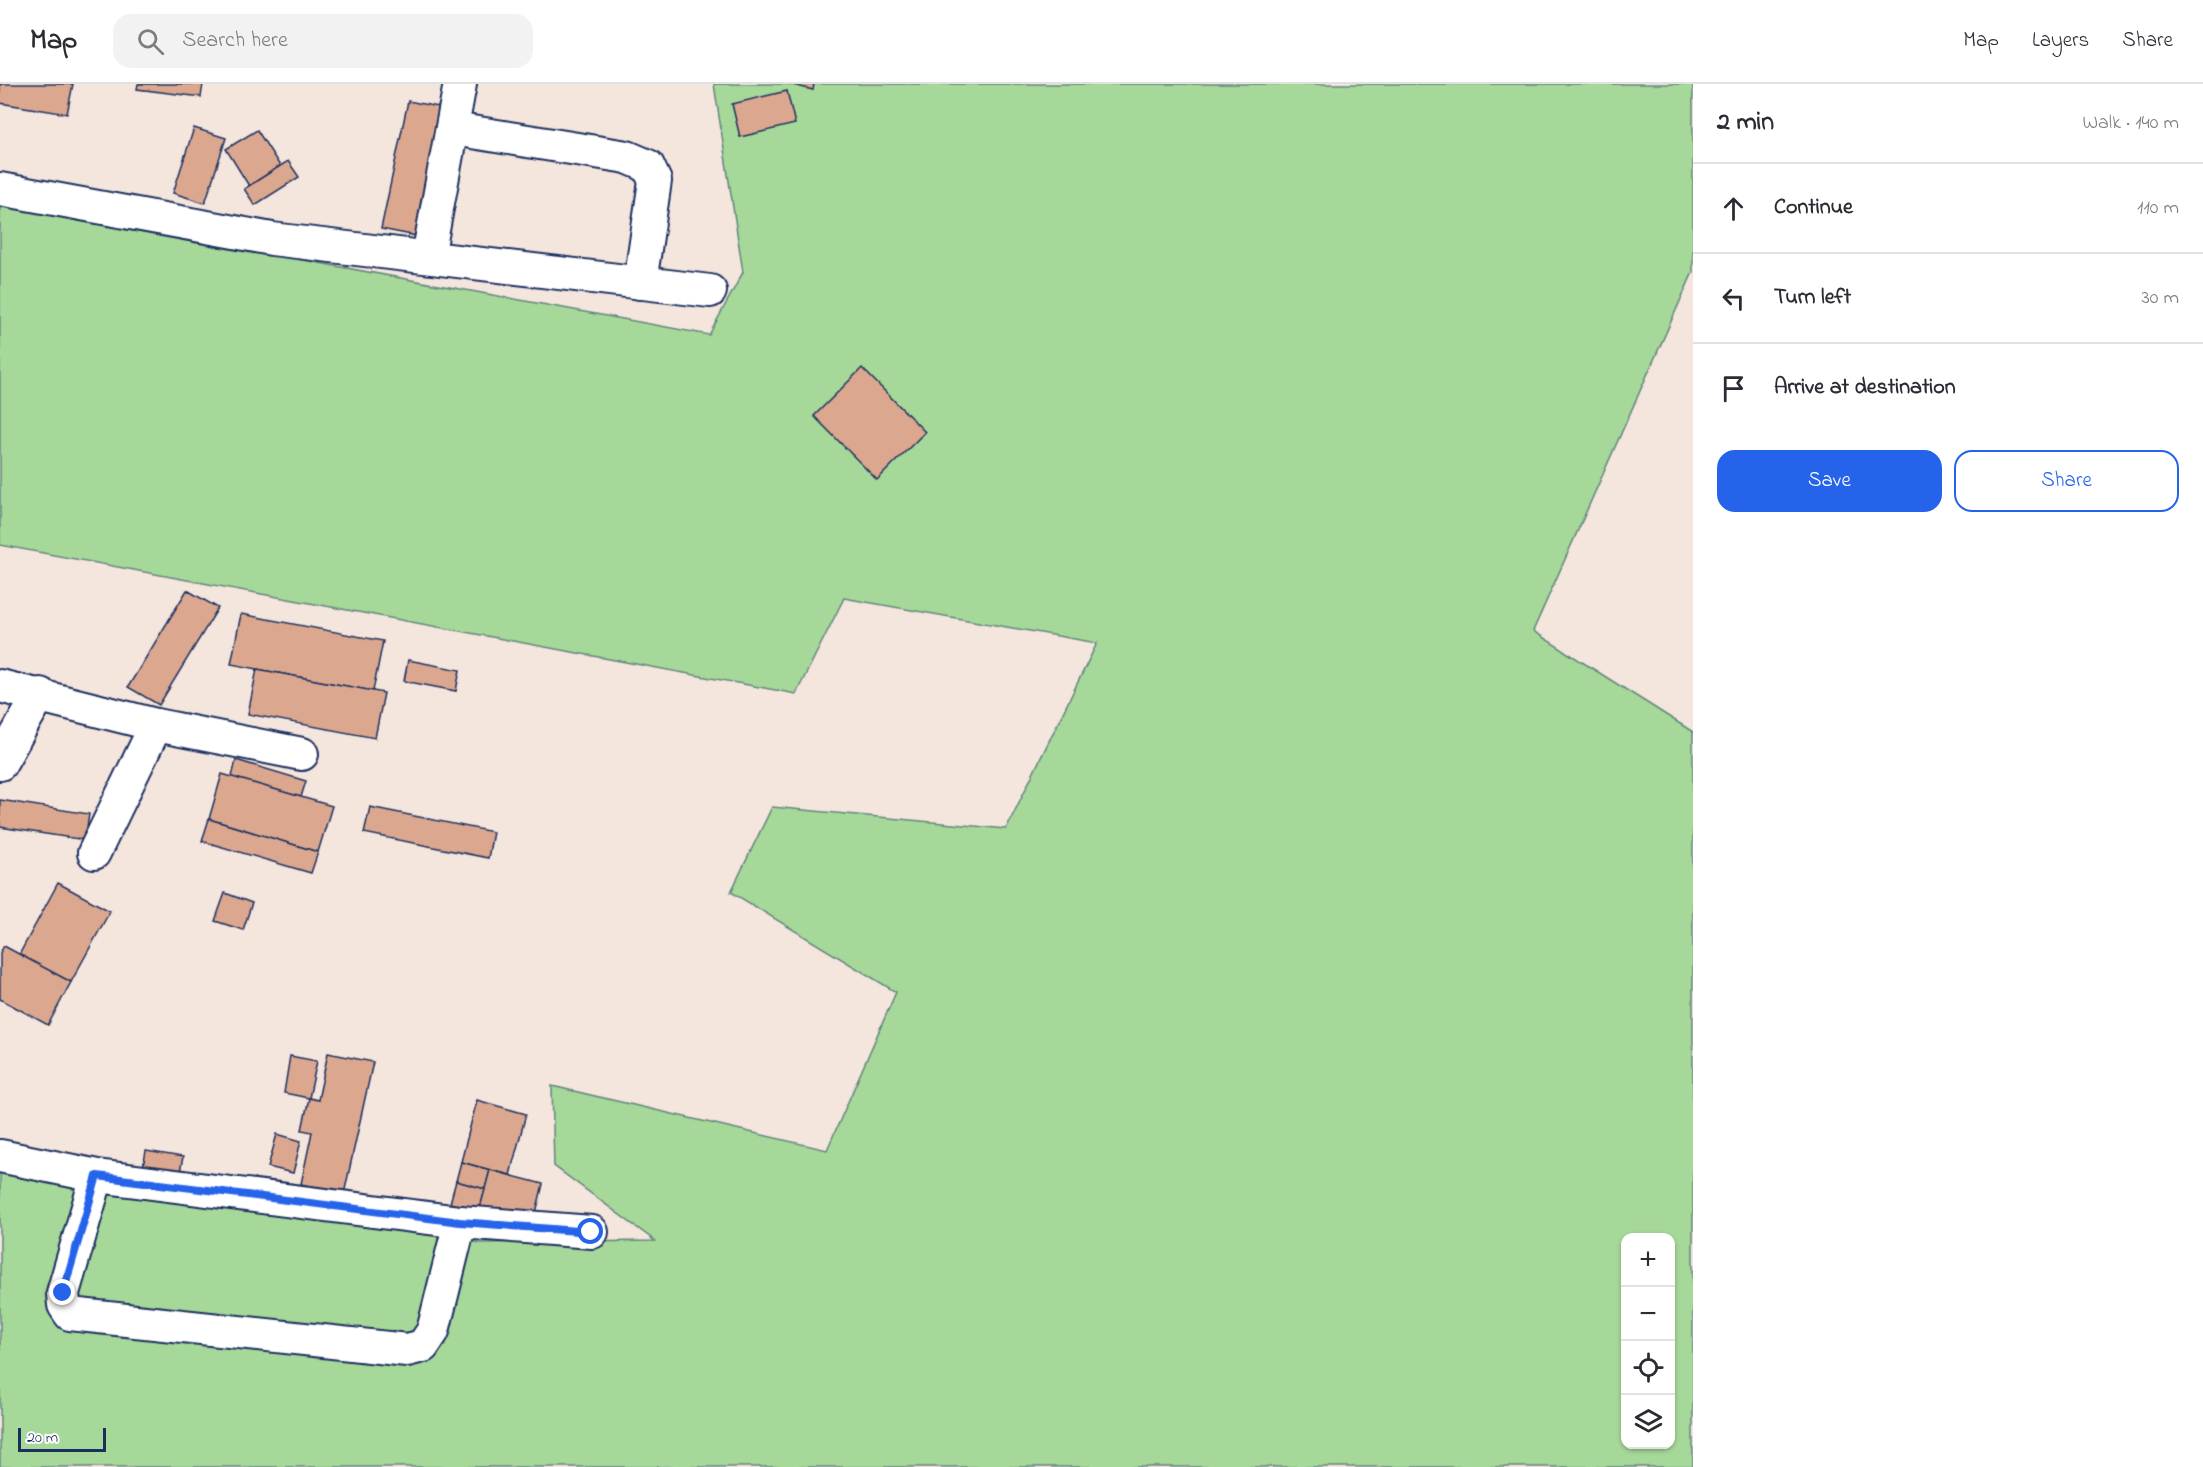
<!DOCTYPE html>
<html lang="en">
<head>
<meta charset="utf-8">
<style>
	:root { --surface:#fff; --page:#f2f2f3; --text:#2b2b33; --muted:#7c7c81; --line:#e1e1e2; --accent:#2563eb }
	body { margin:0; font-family:"Indie Flower",sans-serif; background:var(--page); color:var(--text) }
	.controls { position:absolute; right:18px; bottom:18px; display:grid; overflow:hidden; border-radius:12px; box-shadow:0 2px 4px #0004 }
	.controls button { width:54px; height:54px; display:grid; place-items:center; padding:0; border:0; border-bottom:2px solid var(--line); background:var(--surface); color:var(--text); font:30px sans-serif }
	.scale { position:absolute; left:18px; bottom:15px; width:88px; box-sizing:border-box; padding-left:6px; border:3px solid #1b2f5e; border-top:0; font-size:16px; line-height:21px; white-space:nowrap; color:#1b2f5e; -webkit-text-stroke:4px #fff; paint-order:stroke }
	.stop { position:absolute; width:18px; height:18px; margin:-14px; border:4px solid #2563eb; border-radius:50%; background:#fff }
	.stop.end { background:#2563eb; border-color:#fff; box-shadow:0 2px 6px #0008 }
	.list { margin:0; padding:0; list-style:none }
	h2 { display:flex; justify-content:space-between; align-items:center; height:78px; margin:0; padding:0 24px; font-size:26px }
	h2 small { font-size:20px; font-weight:400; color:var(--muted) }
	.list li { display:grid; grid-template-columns:39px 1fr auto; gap:18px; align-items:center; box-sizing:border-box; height:90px; padding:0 24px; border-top:2px solid var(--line) }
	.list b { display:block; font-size:22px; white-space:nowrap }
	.list em { font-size:20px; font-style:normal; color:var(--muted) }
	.actions { display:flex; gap:12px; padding:18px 24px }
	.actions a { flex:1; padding:14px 0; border:2px solid var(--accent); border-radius:18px; text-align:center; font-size:21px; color:var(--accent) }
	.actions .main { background:var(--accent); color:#fff }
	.icon { flex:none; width:33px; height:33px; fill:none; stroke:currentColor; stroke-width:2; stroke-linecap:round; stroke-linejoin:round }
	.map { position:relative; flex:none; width:1693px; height:1383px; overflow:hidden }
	header { display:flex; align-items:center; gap:36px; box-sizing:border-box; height:84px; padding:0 30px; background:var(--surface); border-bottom:2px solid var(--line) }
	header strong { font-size:28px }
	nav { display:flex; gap:33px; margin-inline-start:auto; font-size:21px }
	.search { width:420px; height:54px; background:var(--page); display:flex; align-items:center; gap:15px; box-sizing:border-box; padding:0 21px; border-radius:18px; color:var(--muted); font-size:22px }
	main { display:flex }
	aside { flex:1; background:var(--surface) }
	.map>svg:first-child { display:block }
	.green { fill:#a6d899; stroke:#60847c; stroke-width:1.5; fill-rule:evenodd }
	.building { fill:#dba88f; stroke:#1b2f5e; stroke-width:1.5 }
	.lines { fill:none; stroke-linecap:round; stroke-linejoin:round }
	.minor-casing { stroke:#1b2f5e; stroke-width:36 }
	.minor { stroke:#fff; stroke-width:32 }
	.route { stroke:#2563eb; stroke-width:8 }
</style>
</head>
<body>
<header>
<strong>Map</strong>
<div class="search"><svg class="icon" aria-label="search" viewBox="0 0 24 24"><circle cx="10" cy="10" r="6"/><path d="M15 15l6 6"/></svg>Search here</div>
<nav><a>Map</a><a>Layers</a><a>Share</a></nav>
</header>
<main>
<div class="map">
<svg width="1693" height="1383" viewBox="0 0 1693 1383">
	<rect width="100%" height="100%" fill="#f4e5dd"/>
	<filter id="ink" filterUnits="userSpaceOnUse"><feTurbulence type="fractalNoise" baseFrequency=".0167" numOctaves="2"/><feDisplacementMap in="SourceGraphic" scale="12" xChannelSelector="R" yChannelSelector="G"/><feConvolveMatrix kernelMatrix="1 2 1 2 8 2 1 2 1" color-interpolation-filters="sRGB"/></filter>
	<g filter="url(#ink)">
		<path class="green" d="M 714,0 L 1693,0 L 1693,188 L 1533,547 L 1693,648 L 1693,1383 L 0,1383 L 0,1071 L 480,1159 L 655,1157 L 554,1082 L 552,1002 L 827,1066 L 896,908 L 731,808 L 772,723 L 1006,745 L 1097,559 L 844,514 L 796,610 L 0,461 L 0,120 L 709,251 L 743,188 ZM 1626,1154 L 1670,1154 L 1670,1360 L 1626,1360 Z"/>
		<g class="building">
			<path d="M 0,0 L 73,0 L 67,30 L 0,19 Z"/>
			<path d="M 138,0 L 203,0 L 201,13 L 137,5 Z"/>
			<path d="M 789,0 L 814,0 L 813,6 Z"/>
			<path d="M 787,7 L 795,40 L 740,53 L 732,20 Z"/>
			<path d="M 408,17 L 444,24 L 417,152 L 381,145 Z"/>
			<path d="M 194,44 L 226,54 L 205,119 L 173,109 Z"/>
			<path d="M 257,46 L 280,82 L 249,102 L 226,65 Z"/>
			<path d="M 288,77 L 299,93 L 255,121 L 244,105 Z"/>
			<path d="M 862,284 L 925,348 L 877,396 L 814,332 Z"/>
			<path d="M 187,506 L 218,524 L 159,621 L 128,603 Z"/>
			<path d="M 241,530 L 383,557 L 373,607 L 231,580 Z"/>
			<path d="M 408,576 L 460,586 L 456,607 L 404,597 Z"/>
			<path d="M 257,585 L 384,609 L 375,654 L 248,630 Z"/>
			<path d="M 236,676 L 306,697 L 301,713 L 232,693 Z"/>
			<path d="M 222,690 L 332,722 L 318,768 L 209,735 Z"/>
			<path d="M 0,716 L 89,730 L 85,756 L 0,743 Z"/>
			<path d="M 370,723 L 493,748 L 488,774 L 364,749 Z"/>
			<path d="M 209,735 L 318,768 L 311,789 L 202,757 Z"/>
			<path d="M 58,799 L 110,827 L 71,898 L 19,871 Z"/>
			<path d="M 225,809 L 252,819 L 243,846 L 215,837 Z"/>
			<path d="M 4,862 L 71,898 L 48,941 L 0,915 L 0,869 Z"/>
			<path d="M 328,969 L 373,978 L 344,1110 L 301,1100 L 312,1048 L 302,1046 L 309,1014 L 318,1016 Z"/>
			<path d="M 290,972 L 317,977 L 309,1014 L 284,1009 Z"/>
			<path d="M 477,1016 L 526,1030 L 510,1091 L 461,1078 Z"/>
			<path d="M 277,1050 L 301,1057 L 293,1089 L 268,1083 Z"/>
			<path d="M 146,1067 L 183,1073 L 180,1088 L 143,1083 Z"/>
			<path d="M 461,1078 L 490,1086 L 485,1105 L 456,1097 Z"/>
			<path d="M 490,1086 L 543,1100 L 533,1141 L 479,1127 Z"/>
			<path d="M 456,1097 L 485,1105 L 479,1127 L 450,1119 Z"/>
		</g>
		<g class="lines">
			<defs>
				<g id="minor">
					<path d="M 453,45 L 627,73 L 648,82 L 655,97 L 640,199"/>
					<path d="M 0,105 L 272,155 L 710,207"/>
					<path d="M 428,173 L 460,0"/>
					<path d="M 0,602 L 156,641 L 302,670"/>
					<path d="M 0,680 L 40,610"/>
					<path d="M 94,769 L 156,641"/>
					<path d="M 0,1072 L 97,1092 L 460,1138 L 592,1148"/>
					<path d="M 97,1092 L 63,1209 L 64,1221 L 70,1230 L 407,1266 L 423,1262 L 433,1247 L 460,1138"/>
				</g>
			</defs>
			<use href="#minor" class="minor-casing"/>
			<use href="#minor" class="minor"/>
		</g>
	</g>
	<g class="lines" filter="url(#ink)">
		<path class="route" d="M 63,1209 L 97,1092 L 460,1138 L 591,1148"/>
	</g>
</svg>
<div class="controls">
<button>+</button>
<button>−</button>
<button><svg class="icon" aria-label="locate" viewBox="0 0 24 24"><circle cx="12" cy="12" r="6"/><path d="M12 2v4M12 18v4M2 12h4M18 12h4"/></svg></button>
<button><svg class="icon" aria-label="layers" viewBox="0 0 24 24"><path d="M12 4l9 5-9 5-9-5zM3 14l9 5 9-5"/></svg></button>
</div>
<div class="scale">20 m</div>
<div class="stop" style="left:591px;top:1148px"></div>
<div class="stop end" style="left:63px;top:1209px"></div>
</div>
<aside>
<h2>2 min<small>Walk · 140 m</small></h2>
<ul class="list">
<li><svg class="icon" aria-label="ahead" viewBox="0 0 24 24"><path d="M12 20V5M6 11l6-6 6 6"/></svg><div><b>Continue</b></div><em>110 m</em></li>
<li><svg class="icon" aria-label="left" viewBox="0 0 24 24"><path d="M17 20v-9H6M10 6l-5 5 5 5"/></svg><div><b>Turn left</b></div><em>30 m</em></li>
<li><svg class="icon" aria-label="arrive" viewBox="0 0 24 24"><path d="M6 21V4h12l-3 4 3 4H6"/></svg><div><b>Arrive at destination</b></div></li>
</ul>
<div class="actions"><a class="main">Save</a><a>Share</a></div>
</aside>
</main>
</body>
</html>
